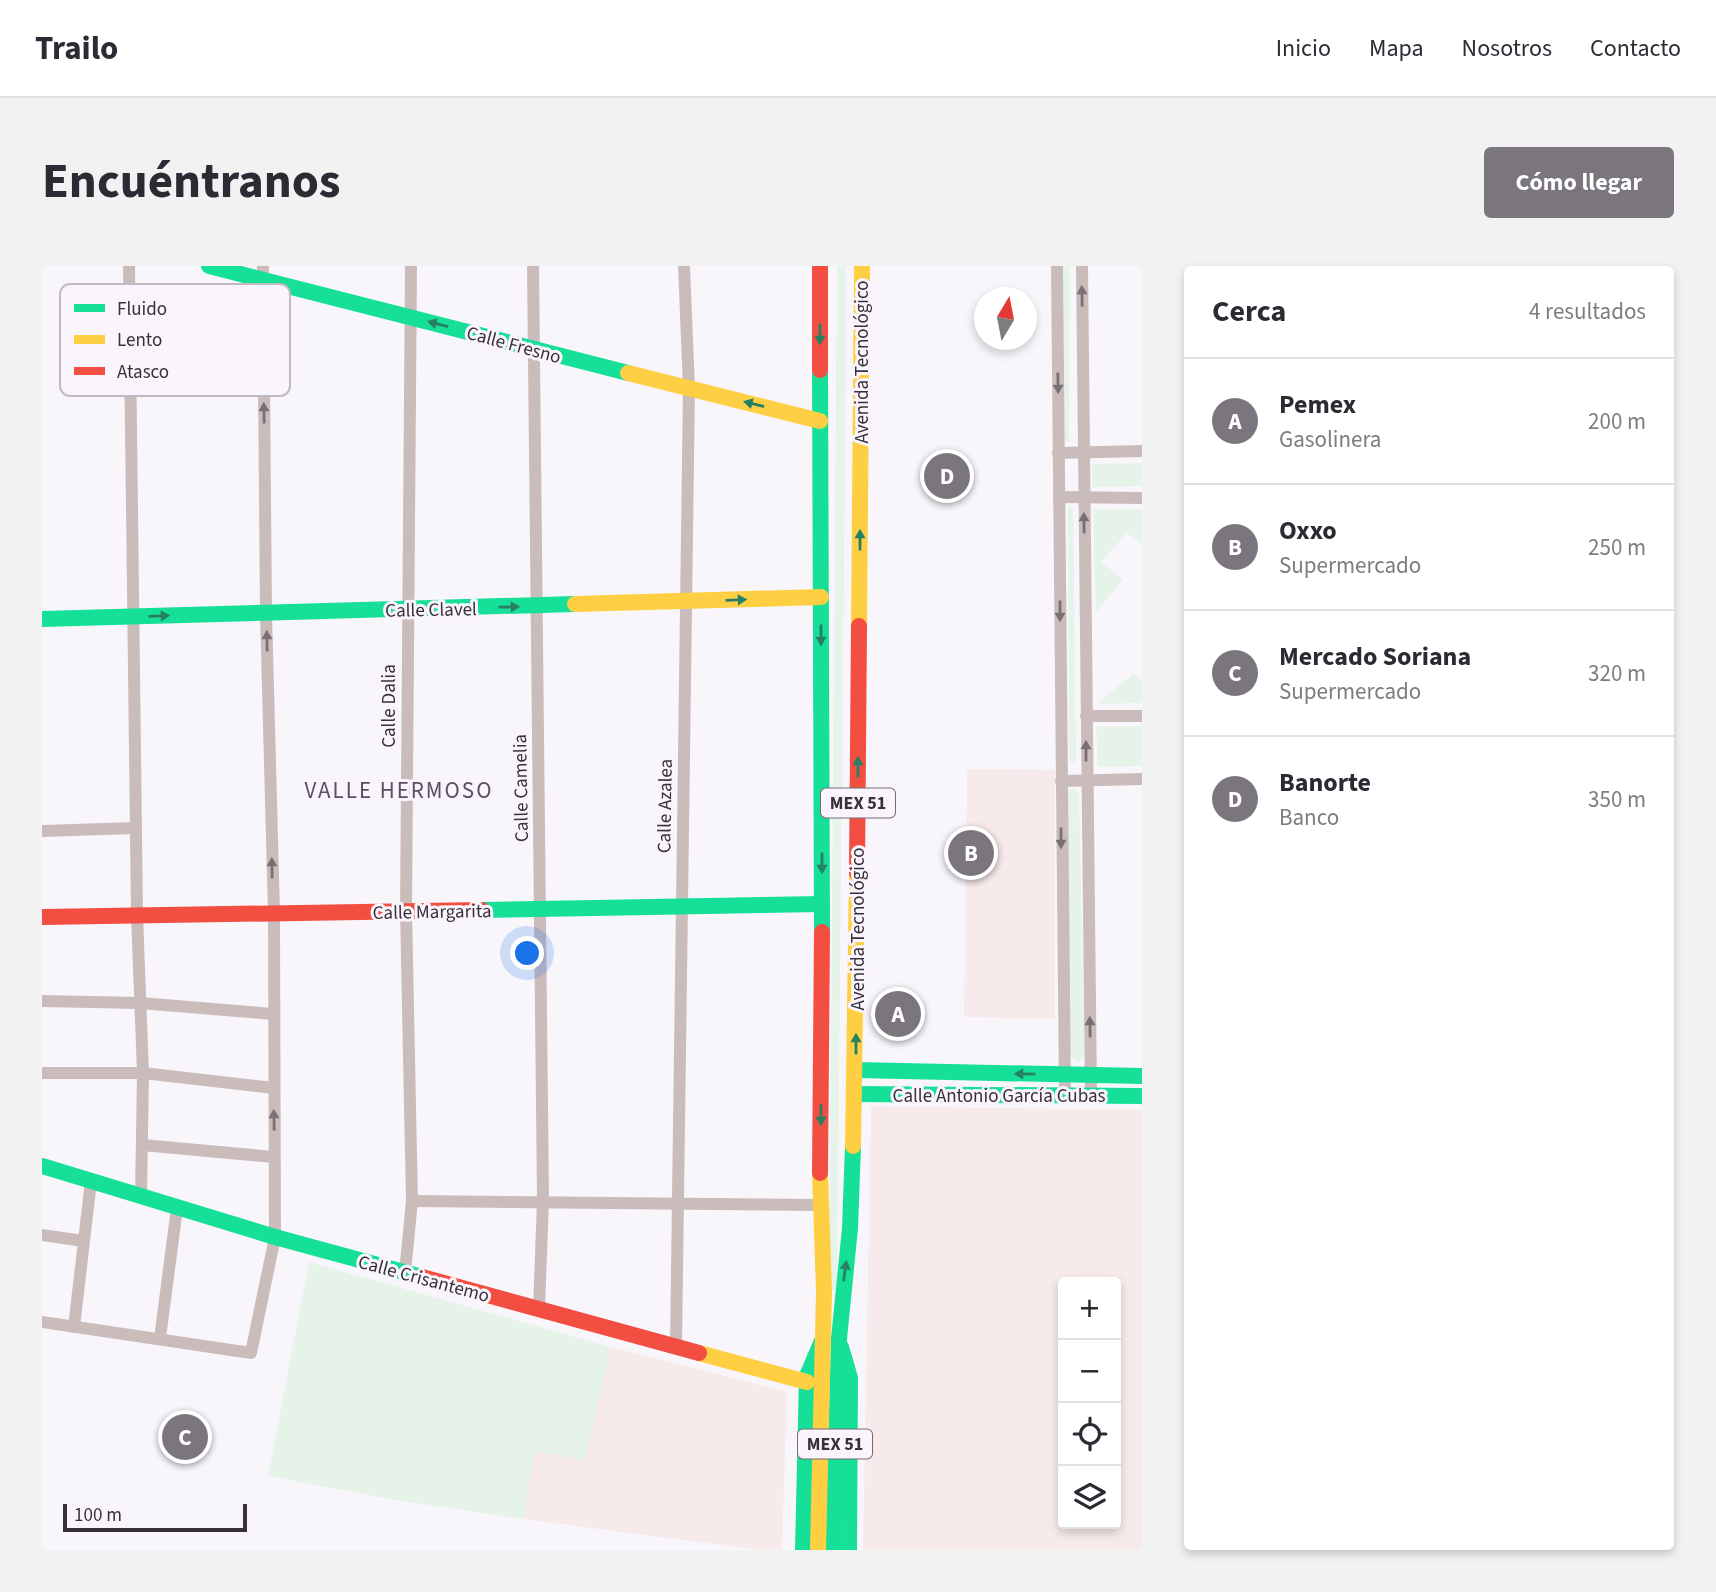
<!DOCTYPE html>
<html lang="es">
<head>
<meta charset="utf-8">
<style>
	:root { --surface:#fff; --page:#f2f2f3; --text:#2b2b33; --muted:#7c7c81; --line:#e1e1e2; --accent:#7b767e }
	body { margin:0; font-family:"Source Sans 3",sans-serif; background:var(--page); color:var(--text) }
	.controls { position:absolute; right:21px; bottom:21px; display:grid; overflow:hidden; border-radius:7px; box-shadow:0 4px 10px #0003 }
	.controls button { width:63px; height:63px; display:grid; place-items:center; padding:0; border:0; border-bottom:2px solid var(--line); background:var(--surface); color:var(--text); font:35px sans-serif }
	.compass { position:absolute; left:932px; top:21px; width:63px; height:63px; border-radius:50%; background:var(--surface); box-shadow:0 4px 10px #0003; rotate:10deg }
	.scale { position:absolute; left:21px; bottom:18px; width:184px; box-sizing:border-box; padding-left:7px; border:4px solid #37313a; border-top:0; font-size:19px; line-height:24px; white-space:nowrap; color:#37313a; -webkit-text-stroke:5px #faf4fd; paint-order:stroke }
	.you { position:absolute; left:486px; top:688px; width:24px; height:24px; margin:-18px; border:5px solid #fff; border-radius:50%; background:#1a73e8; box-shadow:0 0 0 10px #1a73e833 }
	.badge { display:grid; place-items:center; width:46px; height:46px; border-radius:50%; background:var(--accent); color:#fff; font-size:23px; font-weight:700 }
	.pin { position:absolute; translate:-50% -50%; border:4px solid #fff; box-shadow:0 2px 7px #0006 }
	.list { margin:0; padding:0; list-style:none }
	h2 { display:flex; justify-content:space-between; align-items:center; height:91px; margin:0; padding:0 28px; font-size:30px }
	h2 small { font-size:23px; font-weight:400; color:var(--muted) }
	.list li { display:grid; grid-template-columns:46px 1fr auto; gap:21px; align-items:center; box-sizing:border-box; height:126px; padding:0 28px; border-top:2px solid var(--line) }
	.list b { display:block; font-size:26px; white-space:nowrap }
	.list p { margin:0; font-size:23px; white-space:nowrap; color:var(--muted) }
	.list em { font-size:23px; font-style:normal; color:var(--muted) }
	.icon { flex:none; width:38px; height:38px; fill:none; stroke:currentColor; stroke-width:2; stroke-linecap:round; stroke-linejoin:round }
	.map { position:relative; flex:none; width:1100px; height:1284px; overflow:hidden; border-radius:7px }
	header { display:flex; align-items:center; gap:42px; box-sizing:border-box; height:98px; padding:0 35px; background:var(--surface); border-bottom:2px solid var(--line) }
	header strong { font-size:33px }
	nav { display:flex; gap:38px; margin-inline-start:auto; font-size:24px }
	.intro { display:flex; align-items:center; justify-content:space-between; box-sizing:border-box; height:168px; padding:0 42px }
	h1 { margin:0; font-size:49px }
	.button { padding:18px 32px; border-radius:7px; background:var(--accent); color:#fff; font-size:24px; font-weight:700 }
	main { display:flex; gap:42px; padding:0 42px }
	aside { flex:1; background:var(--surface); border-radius:7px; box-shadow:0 4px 10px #0003 }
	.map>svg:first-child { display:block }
	.education { fill:#f7eaeb; fill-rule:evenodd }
	.green { fill:#e5f3e9 }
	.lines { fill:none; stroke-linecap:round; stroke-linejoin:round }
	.street { stroke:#cbbcbc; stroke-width:12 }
	.fast { stroke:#16e098; stroke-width:16 }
	.slow { stroke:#ffcf43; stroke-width:16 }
	.jam { stroke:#f24e42; stroke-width:16 }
	.oneway { fill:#7a7074 }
	.oneway2 { fill:#288064 }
	.labels { text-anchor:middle; stroke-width:6; stroke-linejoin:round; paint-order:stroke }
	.shield { fill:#faf4fd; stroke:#726c74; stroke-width:2 }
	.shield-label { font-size:18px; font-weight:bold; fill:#37313a }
	.street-label { font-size:19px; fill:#37313a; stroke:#faf4fd }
	.quarter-label { font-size:23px; letter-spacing:2px; fill:#5a4e60; stroke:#faf4fd }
	.key { fill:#faf4fd; stroke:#c0bac2; stroke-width:2 }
	.key-label { font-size:19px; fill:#37313a }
</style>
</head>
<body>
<header>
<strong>Trailo</strong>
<nav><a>Inicio</a><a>Mapa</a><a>Nosotros</a><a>Contacto</a></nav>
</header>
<div class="intro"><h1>Encuéntranos</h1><a class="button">Cómo llegar</a></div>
<main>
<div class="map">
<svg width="1100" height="1284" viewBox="0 0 1100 1284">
	<rect width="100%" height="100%" fill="#f9f6fb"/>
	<g class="education">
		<path d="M 925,503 L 1013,504 L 1013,753 L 922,751 Z"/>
		<path d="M 829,840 L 1100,844 L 1100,1284 L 821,1284 ZM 1074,1016 L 1074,1258 L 1021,1258 L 1021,1016 Z"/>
		<path d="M 569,1081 L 745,1126 L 740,1284 L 717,1284 L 481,1253 L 493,1184 L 543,1194 Z"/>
	</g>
	<g class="green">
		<path d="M 795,0 L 804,0 L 804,92 L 795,1024 L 787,1024 Z"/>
		<path d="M 1021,0 L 1028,0 L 1027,177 L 1023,174 Z"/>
		<path d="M 1100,197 L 1100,220 L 1050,221 L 1050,198 Z"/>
		<path d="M 1026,240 L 1031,242 L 1034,491 L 1033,497 L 1029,497 L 1027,492 Z"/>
		<path d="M 1100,243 L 1100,277 L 1085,267 L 1059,296 L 1081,313 L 1054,346 L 1051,244 Z"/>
		<path d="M 1091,408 L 1100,415 L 1100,437 L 1055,438 Z"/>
		<path d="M 1100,460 L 1100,500 L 1056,501 L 1054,461 Z"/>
		<path d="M 1030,523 L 1035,525 L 1037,530 L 1043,790 L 1036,796 L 1027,789 L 1026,529 L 1027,525 Z"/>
		<path d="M 267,996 L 569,1081 L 543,1194 L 493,1185 L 481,1253 L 353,1234 L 226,1210 Z"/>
	</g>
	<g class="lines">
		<g class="street">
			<path d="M 87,0 L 95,649 L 101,807 L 99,930"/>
			<path d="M 491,0 L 501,934 L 497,1043"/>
			<path d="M 1015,0 L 1023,829"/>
			<path d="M 1040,0 L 1049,829"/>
			<path d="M 1016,187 L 1100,185"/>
			<path d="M 1017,231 L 1100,232"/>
			<path d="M 1044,450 L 1100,450"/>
			<path d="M 1019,515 L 1100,513"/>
			<path d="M 0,565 L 93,562"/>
			<path d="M 0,735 L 98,737 L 231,748"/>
			<path d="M 0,807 L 101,807 L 232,822"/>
			<path d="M 100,879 L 232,891"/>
			<path d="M 370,935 L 778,939"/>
			<path d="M 0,969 L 41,975"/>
			<path d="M 363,1006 L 370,935 L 364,645 L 369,0"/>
			<path d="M 0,1056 L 209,1087 L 233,971 L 232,647 L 224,347 L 221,0"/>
			<path d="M 32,1061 L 49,915"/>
			<path d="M 118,1072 L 135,942"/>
			<path d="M 634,1080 L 647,121 L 642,0"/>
		</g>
		<g class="fast">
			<path d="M 167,0 L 586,107"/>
			<path d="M 778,104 L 780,666"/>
			<path d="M 0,353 L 533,338"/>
			<path d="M 440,644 L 780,638"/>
			<path d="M 814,804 L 1100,810"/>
			<path d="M 813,828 L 1100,830"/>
			<path d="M 0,900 L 233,971 L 380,1011"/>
			<path d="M 799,1081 L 808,1112 L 807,1284"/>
			<path d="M 761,1284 L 765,1110 L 780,1075"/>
			<path d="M 791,1284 L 797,1073 L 808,962 L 811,880"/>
		</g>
		<g class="slow">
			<path d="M 586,107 L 778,155"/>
			<path d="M 533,338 L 779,331"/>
			<path d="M 817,360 L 820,0"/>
			<path d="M 811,880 L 815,607"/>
			<path d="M 657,1087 L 765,1116"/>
			<path d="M 776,1284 L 782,1026 L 778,907"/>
		</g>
		<g class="jam">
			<path d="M 778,0 L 778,104"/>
			<path d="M 815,607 L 817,360"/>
			<path d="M 0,651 L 440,644"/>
			<path d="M 778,907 L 780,666"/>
			<path d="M 380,1011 L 657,1087"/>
		</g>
	</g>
	<defs><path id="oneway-solid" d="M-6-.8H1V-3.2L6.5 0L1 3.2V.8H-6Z" transform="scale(1.75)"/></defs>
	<g class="oneway">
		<use href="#oneway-solid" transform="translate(1040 30) rotate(-91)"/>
		<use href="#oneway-solid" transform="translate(1016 117) rotate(89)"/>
		<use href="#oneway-solid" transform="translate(222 147) rotate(-91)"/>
		<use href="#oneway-solid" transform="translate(1042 257) rotate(-91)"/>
		<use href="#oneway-solid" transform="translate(1018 345) rotate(90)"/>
		<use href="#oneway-solid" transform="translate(225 375) rotate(-91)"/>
		<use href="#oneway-solid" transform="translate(1044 485) rotate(-90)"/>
		<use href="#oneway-solid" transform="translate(1019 572) rotate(90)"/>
		<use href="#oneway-solid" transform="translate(230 602) rotate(-91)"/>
		<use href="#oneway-solid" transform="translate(1048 761) rotate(-91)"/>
		<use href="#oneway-solid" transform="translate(232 854) rotate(-91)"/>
	</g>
	<g class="oneway2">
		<use href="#oneway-solid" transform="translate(396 58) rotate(-165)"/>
		<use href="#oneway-solid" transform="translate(778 68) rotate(90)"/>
		<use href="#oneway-solid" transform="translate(712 138) rotate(-166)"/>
		<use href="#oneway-solid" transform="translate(818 274) rotate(-90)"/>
		<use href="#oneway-solid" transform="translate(694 334) rotate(-2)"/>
		<use href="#oneway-solid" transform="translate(467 341) rotate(-1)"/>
		<use href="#oneway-solid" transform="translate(117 350) rotate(-2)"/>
		<use href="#oneway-solid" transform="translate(779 369) rotate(90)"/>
		<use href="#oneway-solid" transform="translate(816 501) rotate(-90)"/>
		<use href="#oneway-solid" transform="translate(780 597) rotate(90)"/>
		<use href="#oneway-solid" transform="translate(814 778) rotate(-90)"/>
		<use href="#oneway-solid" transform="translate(983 808) rotate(-179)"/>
		<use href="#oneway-solid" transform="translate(779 849) rotate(90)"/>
		<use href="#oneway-solid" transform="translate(803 1005) rotate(-82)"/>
	</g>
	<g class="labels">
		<g class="shield">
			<rect x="779" y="522.5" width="74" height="29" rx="5"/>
			<rect x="756" y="1163.5" width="74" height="29" rx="5"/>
		</g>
		<g class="shield-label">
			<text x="816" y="543">MEX 51</text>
			<text x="793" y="1184">MEX 51</text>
		</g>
		<g class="street-label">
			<text transform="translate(472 78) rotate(15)" y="7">Calle Fresno</text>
			<text transform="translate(819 96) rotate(-90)" y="7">Avenida Tecnológico</text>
			<text transform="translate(389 343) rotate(-1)" y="7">Calle Clavel</text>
			<text transform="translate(346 440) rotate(-90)" y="7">Calle Dalia</text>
			<text transform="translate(478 522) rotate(-91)" y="7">Calle Camelia</text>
			<text transform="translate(622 540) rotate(-89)" y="7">Calle Azalea</text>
			<text transform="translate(390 645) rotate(-1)" y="7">Calle Margarita</text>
			<text transform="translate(815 663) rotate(-90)" y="7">Avenida Tecnológico</text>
			<text x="957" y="836">Calle Antonio García Cubas</text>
			<text transform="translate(382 1012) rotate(15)" y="7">Calle Crisantemo</text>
		</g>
		<g class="quarter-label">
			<text x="357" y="532">VALLE HERMOSO</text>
		</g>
	</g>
	<rect x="18" y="18" width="230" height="112" rx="10" class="key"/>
	<rect x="32" y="38" width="31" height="8" fill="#16e098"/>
	<rect x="32" y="69" width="31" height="9" fill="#ffcf43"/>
	<rect x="32" y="101" width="31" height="8" fill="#f24e42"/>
	<g class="key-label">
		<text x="75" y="49">Fluido</text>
		<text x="75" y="80">Lento</text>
		<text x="75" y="112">Atasco</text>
	</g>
</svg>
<div class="controls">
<button>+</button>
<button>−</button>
<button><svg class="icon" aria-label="locate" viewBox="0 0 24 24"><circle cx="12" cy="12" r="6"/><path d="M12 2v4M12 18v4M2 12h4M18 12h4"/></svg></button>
<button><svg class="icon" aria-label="layers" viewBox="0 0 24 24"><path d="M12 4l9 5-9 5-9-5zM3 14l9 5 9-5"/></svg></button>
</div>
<svg class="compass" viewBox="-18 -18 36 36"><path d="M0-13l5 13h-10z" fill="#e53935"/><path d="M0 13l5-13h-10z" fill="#7c7c81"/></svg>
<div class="scale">100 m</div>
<div class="you"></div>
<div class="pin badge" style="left:856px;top:748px">A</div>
<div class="pin badge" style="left:929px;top:587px">B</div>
<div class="pin badge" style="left:143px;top:1171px">C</div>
<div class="pin badge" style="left:905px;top:210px">D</div>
</div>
<aside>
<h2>Cerca<small>4 resultados</small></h2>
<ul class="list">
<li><span class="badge">A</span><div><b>Pemex</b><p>Gasolinera</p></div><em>200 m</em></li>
<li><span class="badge">B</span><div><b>Oxxo</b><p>Supermercado</p></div><em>250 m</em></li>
<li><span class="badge">C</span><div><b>Mercado Soriana</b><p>Supermercado</p></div><em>320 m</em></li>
<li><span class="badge">D</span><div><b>Banorte</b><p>Banco</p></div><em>350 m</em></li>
</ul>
</aside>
</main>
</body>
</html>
